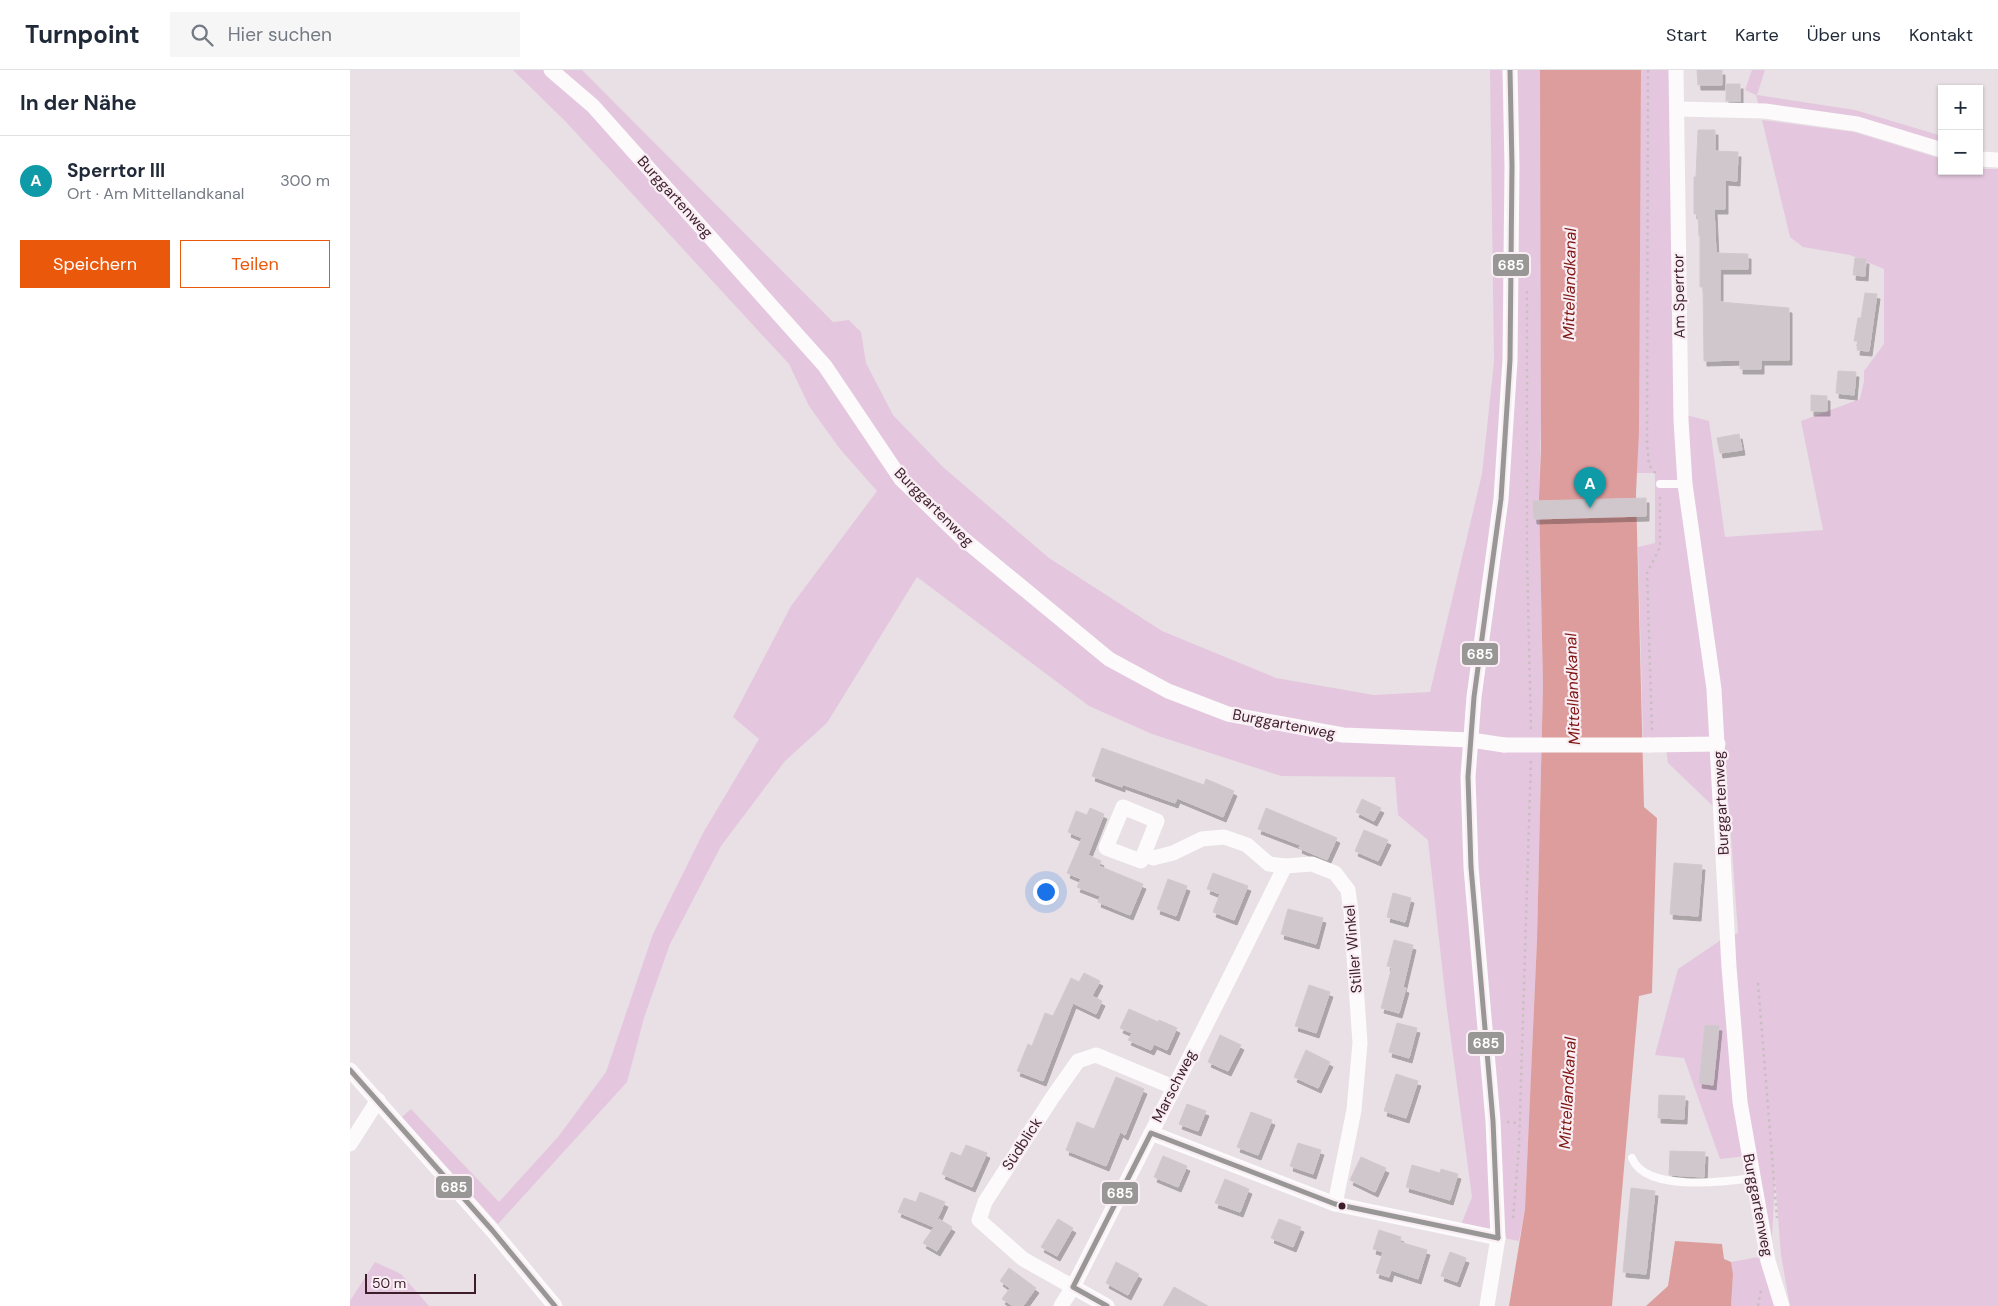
<!DOCTYPE html>
<html lang="de">
<head>
<meta charset="utf-8">
<style>
	:root { --surface:#fff; --page:#f6f6f7; --text:#1f2937; --muted:#747a83; --line:#e0e1e3; --accent:#ea580c }
	body { margin:0; font-family:"DM Sans",sans-serif; background:var(--page); color:var(--text) }
	.controls { position:absolute; right:15px; top:15px; display:grid; overflow:hidden; border-radius:0px; box-shadow:0 1px 4px #0004 }
	.controls button { width:45px; height:45px; display:grid; place-items:center; padding:0; border:0; border-bottom:1px solid var(--line); background:var(--surface); color:var(--text); font:25px sans-serif }
	.scale { position:absolute; left:15px; bottom:12px; width:111px; box-sizing:border-box; padding-left:5px; border:2px solid #3d1d29; border-top:0; font-size:14px; line-height:18px; white-space:nowrap; color:#3d1d29; -webkit-text-stroke:4px #f8eef4; paint-order:stroke }
	.you { position:absolute; left:695px; top:821px; width:18px; height:18px; margin:-12px; border:4px solid #fff; border-radius:50%; background:#1a73e8; box-shadow:0 0 0 8px #1a73e833 }
	.badge { display:grid; place-items:center; width:32px; height:32px; border-radius:50%; background:var(--accent); color:#fff; font-size:16px; font-weight:700 }
	.pin { position:absolute; translate:-50% -41px; filter:drop-shadow(0 1px 2px #0008) }
	.pin::after { content:''; position:absolute; top:26px; width:18px; height:15px; background:inherit; clip-path:polygon(0 0,100% 0,50% 100%) }
	.list { margin:0; padding:0; list-style:none }
	h2 { display:flex; justify-content:space-between; align-items:center; height:65px; margin:0; padding:0 20px; font-size:21px }
	h2 small { font-size:16px; font-weight:400; color:var(--muted) }
	.list li { display:grid; grid-template-columns:32px 1fr auto; gap:15px; align-items:center; box-sizing:border-box; height:90px; padding:0 20px; border-top:1px solid var(--line) }
	.list b { display:block; font-size:19px; white-space:nowrap }
	.list p { margin:0; font-size:16px; white-space:nowrap; color:var(--muted) }
	.list em { font-size:16px; font-style:normal; color:var(--muted) }
	.actions { display:flex; gap:10px; padding:15px 20px }
	.actions a { flex:1; padding:11px 0; border:1px solid var(--accent); border-radius:0px; text-align:center; font-size:18px; color:var(--accent) }
	.actions .main { background:var(--accent); color:#fff }
	.icon { flex:none; width:28px; height:28px; fill:none; stroke:currentColor; stroke-width:2; stroke-linecap:round; stroke-linejoin:round }
	.map { position:relative; flex:none; width:1648px; height:1236px; overflow:hidden }
	header { display:flex; align-items:center; gap:30px; box-sizing:border-box; height:70px; padding:0 25px; background:var(--surface); border-bottom:1px solid var(--line) }
	header strong { font-size:24px }
	nav { display:flex; gap:28px; margin-inline-start:auto; font-size:18px }
	.search { width:350px; height:45px; background:var(--page); display:flex; align-items:center; gap:12px; box-sizing:border-box; padding:0 18px; border-radius:0px; color:var(--muted); font-size:19px }
	main { display:flex }
	aside { flex:1; background:var(--surface) }
	.map>svg:first-child { display:block }
	.green { fill:#e4c7de }
	.water { fill:#dd9d9d }
	.building { fill:#cfc7cb; stroke:#d1c9cd; filter:url(#shadow) }
	.lines { fill:none; stroke-linecap:round; stroke-linejoin:round }
	.path { stroke:#cabec3; stroke-width:2.5; stroke-dasharray:2.5 4; stroke-linecap:butt }
	.lane { stroke:#fcfafb; stroke-width:8 }
	.street { stroke:#fcfafb; stroke-width:15 }
	.street-bridge { stroke:#fcfafb; stroke-width:15 }
	.bus-1-casing { stroke:#f8eef4; stroke-width:9 }
	.bus-1 { stroke:#989796; stroke-width:5 }
	.bus-dot { fill:#3d1d29; stroke:#f8eef4; stroke-width:2 }
	.labels { text-anchor:middle; stroke-width:4.5; stroke-linejoin:round; paint-order:stroke }
	.street-label { font-size:15px; fill:#3d1d29; stroke:#f8eef4 }
	.water-label { font-size:16px; font-style:italic; fill:#7f1511; stroke:#f8eef4 }
	.line-badge { stroke:#f8eef4; stroke-width:2 }
	.badge-label { font-size:14px; text-anchor:middle; font-weight:bold; fill:#fff }
</style>
</head>
<body>
<header>
<strong>Turnpoint</strong>
<div class="search"><svg class="icon" aria-label="search" viewBox="0 0 24 24"><circle cx="10" cy="10" r="6"/><path d="M15 15l6 6"/></svg>Hier suchen</div>
<nav><a>Start</a><a>Karte</a><a>Über uns</a><a>Kontakt</a></nav>
</header>
<main>
<aside>
<h2>In der Nähe<small></small></h2>
<ul class="list">
<li><span class="badge" style="background:#0f9aa8">A</span><div><b>Sperrtor III</b><p>Ort · Am Mittellandkanal</p></div><em>300 m</em></li>
</ul>
<div class="actions"><a class="main">Speichern</a><a>Teilen</a></div>
</aside>
<div class="map">
<svg width="1648" height="1236" viewBox="0 0 1648 1236">
	<defs>
		<filter id="shadow"><feDropShadow dx="3" dy="5" stdDeviation="0" flood-color="#0004"/></filter>
	</defs>
	<rect width="100%" height="100%" fill="#e8e0e4"/>
	<g class="green">
		<path d="M 163,0 L 232,0 L 483,252 L 499,250 L 511,262 L 516,293 L 543,345 L 593,397 L 699,488 L 812,561 L 926,608 L 1024,625 L 1080,622 L 1132,404 L 1144,292 L 1140,0 L 1191,0 L 1191,353 L 1189,428 L 1193,615 L 1187,870 L 1175,1139 L 1169,1171 L 1109,1160 L 1122,1127 L 1096,932 L 1078,770 L 1048,745 L 1045,707 L 931,706 L 802,664 L 739,636 L 567,507 L 477,653 L 435,691 L 371,776 L 320,874 L 294,948 L 277,1012 L 148,1154 L 52,1047 L 61,1039 L 149,1132 L 208,1067 L 256,1002 L 303,864 L 353,763 L 409,669 L 383,647 L 441,536 L 527,421 L 490,379 L 459,336 L 439,294 L 215,51 Z"/>
		<path d="M 1291,0 L 1321,0 L 1324,342 L 1359,351 L 1375,467 L 1473,460 L 1451,351 L 1510,329 L 1514,311 L 1514,301 L 1534,274 L 1534,199 L 1500,185 L 1453,177 L 1440,167 L 1412,50 L 1504,62 L 1592,89 L 1592,101 L 1629,101 L 1629,99 L 1648,99 L 1648,1236 L 1440,1236 L 1431,1185 L 1425,1108 L 1422,1168 L 1406,1085 L 1370,1089 L 1334,988 L 1305,985 L 1328,899 L 1371,870 L 1388,863 L 1379,739 L 1364,737 L 1318,693 L 1315,670 L 1293,670 L 1288,477 L 1305,473 L 1305,403 L 1287,403 Z"/>
		<path d="M 1402,0 L 1415,0 L 1407,25 L 1505,40 L 1592,66 L 1592,79 L 1409,37 L 1406,25 L 1395,20 Z"/>
		<path d="M 1409,1187 L 1424,1236 L 1381,1236 L 1383,1204 L 1381,1192 Z"/>
		<path d="M 25,1192 L 51,1204 L 79,1236 L 0,1236 L 0,1231 Z"/>
	</g>
	<g class="water">
		<path d="M 1190,0 L 1291,0 L 1289,361 L 1286,423 L 1294,737 L 1307,748 L 1302,923 L 1289,926 L 1262,1236 L 1159,1236 L 1175,1139 L 1187,870 L 1193,615 L 1189,428 L 1191,378 Z"/>
		<path d="M 1325,1171 L 1372,1174 L 1374,1189 L 1381,1192 L 1383,1204 L 1381,1236 L 1296,1236 L 1318,1216 Z"/>
	</g>
	<g class="building">
		<path d="M 1347,0 L 1372,0 L 1372,15 L 1348,15 Z"/>
		<rect x="1376" y="14" width="14" height="17"/>
		<path d="M 1348,60 L 1365,60 L 1365,81 L 1388,82 L 1387,111 L 1375,110 L 1375,139 L 1364,139 L 1366,183 L 1398,184 L 1398,199 L 1370,199 L 1370,232 L 1439,238 L 1439,290 L 1411,290 L 1411,299 L 1390,299 L 1390,290 L 1354,291 L 1353,217 L 1350,217 L 1350,166 L 1349,166 L 1348,144 L 1344,144 L 1344,107 L 1346,107 Z"/>
		<path d="M 1505,188 L 1516,189 L 1515,206 L 1503,205 Z"/>
		<path d="M 1515,223 L 1527,224 L 1519,281 L 1507,280 L 1508,271 L 1504,271 L 1508,248 L 1511,248 Z"/>
		<path d="M 1488,301 L 1506,302 L 1504,325 L 1486,323 Z"/>
		<path d="M 1461,325 L 1477,326 L 1477,341 L 1461,341 Z"/>
		<path d="M 1389,364 L 1392,380 L 1370,383 L 1367,368 Z"/>
		<path d="M 1296,428 L 1296,446 L 1184,449 L 1183,431 Z"/>
		<path d="M 752,678 L 854,715 L 856,709 L 884,721 L 873,747 L 827,728 L 825,733 L 772,714 L 772,717 L 742,706 Z"/>
		<path d="M 1012,729 L 1031,738 L 1024,751 L 1006,742 Z"/>
		<path d="M 740,738 L 754,744 L 738,785 L 751,791 L 749,796 L 793,814 L 780,845 L 748,832 L 750,826 L 727,817 L 731,809 L 717,803 L 732,768 L 718,762 L 726,741 L 737,745 Z"/>
		<path d="M 916,738 L 987,768 L 977,790 L 949,778 L 950,775 L 908,759 Z"/>
		<path d="M 1014,760 L 1038,770 L 1028,791 L 1005,781 Z"/>
		<path d="M 1324,793 L 1352,795 L 1348,846 L 1320,844 Z"/>
		<path d="M 863,803 L 898,816 L 884,850 L 863,842 L 870,824 L 857,819 Z"/>
		<path d="M 818,809 L 837,816 L 826,846 L 807,839 Z"/>
		<path d="M 1043,823 L 1061,828 L 1055,852 L 1037,847 Z"/>
		<path d="M 938,839 L 973,848 L 966,874 L 931,864 Z"/>
		<path d="M 1044,870 L 1063,875 L 1053,917 L 1056,918 L 1049,943 L 1031,938 L 1042,897 L 1037,896 Z"/>
		<path d="M 734,903 L 750,911 L 742,926 L 752,931 L 746,944 L 723,933 L 693,1011 L 667,1001 L 678,974 L 682,976 L 695,943 L 703,946 L 721,908 L 729,912 Z"/>
		<path d="M 959,915 L 980,922 L 966,963 L 945,956 Z"/>
		<path d="M 779,939 L 808,952 L 809,950 L 827,958 L 817,980 L 804,974 L 801,980 L 778,970 L 782,963 L 770,958 Z"/>
		<path d="M 1047,953 L 1067,958 L 1059,988 L 1039,982 Z"/>
		<path d="M 1355,955 L 1369,956 L 1363,1015 L 1349,1013 Z"/>
		<path d="M 870,965 L 891,975 L 878,1001 L 858,992 Z"/>
		<path d="M 956,980 L 980,992 L 968,1018 L 944,1007 Z"/>
		<path d="M 1046,1004 L 1068,1011 L 1056,1048 L 1034,1041 Z"/>
		<path d="M 766,1007 L 794,1019 L 775,1065 L 770,1062 L 756,1096 L 716,1080 L 727,1052 L 744,1059 Z"/>
		<path d="M 1309,1025 L 1335,1026 L 1334,1049 L 1308,1048 Z"/>
		<path d="M 837,1034 L 856,1041 L 848,1061 L 829,1054 Z"/>
		<path d="M 901,1042 L 922,1050 L 908,1085 L 887,1077 Z"/>
		<path d="M 948,1073 L 971,1080 L 963,1104 L 940,1096 Z"/>
		<path d="M 616,1075 L 637,1083 L 622,1117 L 592,1104 L 601,1082 L 611,1086 Z"/>
		<path d="M 1320,1081 L 1355,1082 L 1354,1107 L 1319,1105 Z"/>
		<path d="M 813,1086 L 837,1096 L 828,1117 L 804,1107 Z"/>
		<path d="M 1011,1087 L 1036,1098 L 1025,1122 L 1000,1110 Z"/>
		<path d="M 1062,1095 L 1090,1103 L 1091,1099 L 1108,1104 L 1100,1130 L 1056,1117 Z"/>
		<path d="M 875,1109 L 899,1119 L 890,1142 L 865,1133 Z"/>
		<path d="M 1281,1118 L 1305,1121 L 1296,1204 L 1273,1202 Z"/>
		<path d="M 570,1122 L 595,1132 L 585,1154 L 589,1149 L 602,1157 L 587,1181 L 573,1173 L 584,1157 L 548,1142 L 554,1128 L 566,1132 Z"/>
		<path d="M 708,1149 L 723,1158 L 707,1186 L 691,1177 Z"/>
		<path d="M 929,1149 L 951,1157 L 943,1177 L 921,1168 Z"/>
		<path d="M 1029,1160 L 1051,1167 L 1050,1172 L 1077,1180 L 1068,1209 L 1041,1200 L 1039,1207 L 1026,1203 L 1033,1182 L 1023,1179 Z"/>
		<path d="M 1100,1182 L 1116,1188 L 1107,1212 L 1091,1206 Z"/>
		<path d="M 766,1192 L 789,1204 L 778,1225 L 756,1213 Z"/>
		<path d="M 659,1198 L 686,1218 L 673,1236 L 663,1236 L 652,1229 L 660,1218 L 650,1211 Z"/>
		<path d="M 824,1217 L 858,1236 L 813,1236 Z"/>
	</g>
	<g class="lines">
		<g class="path">
			<path d="M 1298,0 L 1297,372 L 1299,395 L 1306,404"/>
			<path d="M 1177,221 L 1177,486 L 1181,661"/>
			<path d="M 1302,660 L 1297,503 L 1310,477 L 1310,423"/>
			<path d="M 1408,913 L 1427,1148"/>
			<path d="M 1157,1052 L 1170,1053"/>
			<path d="M 1163,1148 L 1169,1076 L 1181,689"/>
			<path d="M 1408,1236 L 1411,1220"/>
		</g>
		<g class="lane">
			<path d="M 1310,414 L 1335,414"/>
			<path d="M 1282,1088 C 1295,1122 1374,1112 1402,1108"/>
		</g>
		<g class="street">
			<path d="M 201,0 L 243,36 L 475,296 L 551,409 L 611,467 L 759,589 L 818,621 L 878,644 L 993,665 L 1121,670 L 1154,675"/>
			<path d="M 1326,0 L 1331,350 L 1335,414 L 1364,619 L 1379,897 L 1390,1032 L 1418,1191 L 1432,1236"/>
			<path d="M 1327,39 L 1415,41 L 1507,54 L 1592,80"/>
			<path d="M 1629,89 L 1648,90"/>
			<path d="M 1299,675 L 1368,674"/>
			<path d="M 773,737 L 807,751 L 791,791 L 756,778 Z"/>
			<path d="M 794,784 L 803,788 L 823,783 L 852,769 L 874,767 L 897,775 L 919,794 L 935,796 L 962,794 L 985,803 L 998,820 L 1001,842 L 1010,973 L 1004,1040 L 985,1134"/>
			<path d="M 0,1000 L 142,1160 L 205,1236"/>
			<path d="M 801,1063 L 985,1134 L 1148,1168"/>
			<path d="M 0,1074 L 28,1030"/>
			<path d="M 711,1236 L 723,1217 C 794,1077 866,937 935,796"/>
			<path d="M 757,1236 L 673,1189 L 629,1150 L 635,1132 L 702,1028 L 728,991 L 746,985 L 823,1017"/>
			<path d="M 1137,1236 L 1148,1168 L 1143,1051 L 1121,797 L 1118,707 L 1124,627 L 1151,429 L 1160,290 L 1162,96 L 1160,0"/>
		</g>
		<path class="street-bridge" d="M 1154,675 L 1299,675"/>
		<defs>
			<g id="bus-1">
				<path d="M 0,1000 L 142,1160 L 205,1236"/>
				<path d="M 1148,1168 L 1143,1051 L 1121,797 L 1118,707 L 1124,627 L 1151,429 L 1160,290 L 1162,96 L 1160,0"/>
				<path d="M 757,1236 L 723,1217 L 801,1063 L 985,1134 L 1148,1168"/>
			</g>
		</defs>
		<use href="#bus-1" class="bus-1-casing"/>
		<use href="#bus-1" class="bus-1"/>
	</g>
	<circle class="bus-dot" cx="992" cy="1136" r="4.5"/>
	<g class="labels">
		<g class="street-label">
			<text transform="translate(325 127) rotate(48)" y="5">Burggartenweg</text>
			<text transform="translate(1329 226) rotate(-91)" y="5">Am Sperrtor</text>
			<text transform="translate(584 437) rotate(45)" y="5">Burggartenweg</text>
			<text transform="translate(934 654) rotate(11)" y="5">Burggartenweg</text>
			<text transform="translate(1371 733) rotate(-93)" y="5">Burggartenweg</text>
			<text transform="translate(1003 879) rotate(-95)" y="5">Stiller Winkel</text>
			<text transform="translate(824 1016) rotate(-63)" y="5">Marschweg</text>
			<text transform="translate(672 1074) rotate(-57)" y="5">Südblick</text>
			<text transform="translate(1408 1135) rotate(79)" y="5">Burggartenweg</text>
		</g>
		<g class="water-label">
			<text transform="translate(1219 214) rotate(-89)" y="6">Mittellandkanal</text>
			<text transform="translate(1222 619) rotate(-92)" y="6">Mittellandkanal</text>
			<text transform="translate(1217 1023) rotate(-87)" y="6">Mittellandkanal</text>
		</g>
	</g>
	<g class="line-badge">
		<rect x="1142" y="183" width="38" height="24" rx="5" fill="#989796"/>
		<rect x="1111" y="572" width="38" height="24" rx="5" fill="#989796"/>
		<rect x="1117" y="961" width="38" height="24" rx="5" fill="#989796"/>
		<rect x="85" y="1105" width="38" height="24" rx="5" fill="#989796"/>
		<rect x="751" y="1111" width="38" height="24" rx="5" fill="#989796"/>
	</g>
	<g class="badge-label">
		<text x="1161" y="200">685</text>
		<text x="1130" y="589">685</text>
		<text x="1136" y="978">685</text>
		<text x="104" y="1122">685</text>
		<text x="770" y="1128">685</text>
	</g>
</svg>
<div class="controls">
<button>+</button>
<button>−</button>
</div>
<div class="scale">50 m</div>
<div class="you"></div>
<div class="pin badge" style="left:1240px;top:438px;background:#0f9aa8">A</div>
</div>
</main>
</body>
</html>
